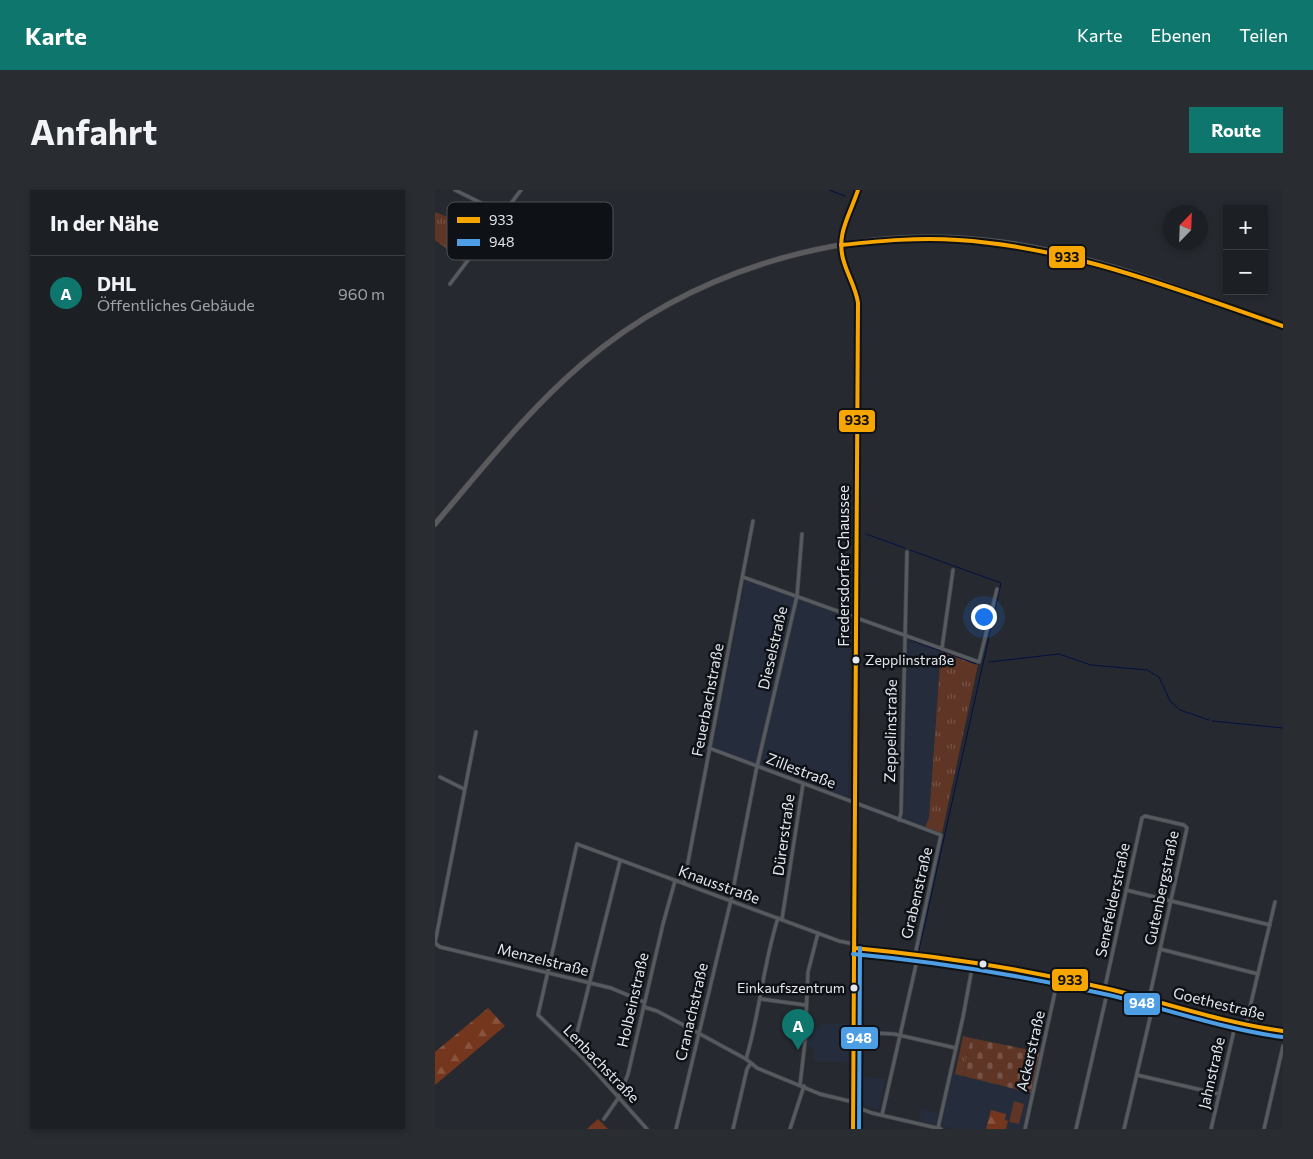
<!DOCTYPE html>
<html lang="de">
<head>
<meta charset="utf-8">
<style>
	:root { --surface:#1c1f23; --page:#292c30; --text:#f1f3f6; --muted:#a0a2a6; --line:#3a3d41; --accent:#0f766e }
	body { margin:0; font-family:Commissioner,sans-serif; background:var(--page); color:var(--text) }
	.controls { position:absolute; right:15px; top:15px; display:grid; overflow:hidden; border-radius:0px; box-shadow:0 2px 8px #0003 }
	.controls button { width:45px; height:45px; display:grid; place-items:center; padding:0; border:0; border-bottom:1px solid var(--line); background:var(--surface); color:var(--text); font:25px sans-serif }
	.compass { position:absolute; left:728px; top:15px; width:45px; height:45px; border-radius:50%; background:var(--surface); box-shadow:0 2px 8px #0003; rotate:23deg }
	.you { position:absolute; left:548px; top:426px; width:18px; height:18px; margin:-12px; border:4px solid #fff; border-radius:50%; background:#1a73e8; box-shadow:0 0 0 8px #1a73e833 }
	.badge { display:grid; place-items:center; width:32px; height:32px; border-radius:50%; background:var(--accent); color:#fff; font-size:16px; font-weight:700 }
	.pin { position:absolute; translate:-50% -41px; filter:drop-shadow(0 1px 2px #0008) }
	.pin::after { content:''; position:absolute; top:26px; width:18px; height:15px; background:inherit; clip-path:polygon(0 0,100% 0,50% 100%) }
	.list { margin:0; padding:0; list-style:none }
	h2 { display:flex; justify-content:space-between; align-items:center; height:65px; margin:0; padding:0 20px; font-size:21px }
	h2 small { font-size:16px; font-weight:400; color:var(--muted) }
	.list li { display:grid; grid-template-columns:32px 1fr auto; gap:15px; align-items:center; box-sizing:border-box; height:75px; padding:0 20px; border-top:1px solid var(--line) }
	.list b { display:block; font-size:19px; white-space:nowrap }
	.list p { margin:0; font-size:16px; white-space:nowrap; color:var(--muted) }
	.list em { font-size:16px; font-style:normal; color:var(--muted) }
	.map { position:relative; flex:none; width:848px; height:939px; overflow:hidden; border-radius:0px }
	header { display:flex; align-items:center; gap:30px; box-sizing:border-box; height:70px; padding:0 25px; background:var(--accent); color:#fff }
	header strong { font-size:24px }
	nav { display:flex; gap:28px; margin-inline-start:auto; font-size:18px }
	.intro { display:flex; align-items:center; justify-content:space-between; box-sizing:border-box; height:120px; padding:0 30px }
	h1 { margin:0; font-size:35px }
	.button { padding:12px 22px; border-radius:0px; background:var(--accent); color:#fff; font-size:18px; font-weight:700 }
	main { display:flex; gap:30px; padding:0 30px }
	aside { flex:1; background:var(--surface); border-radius:0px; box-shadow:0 2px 8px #0003 }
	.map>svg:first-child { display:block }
	.built { fill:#252c3b }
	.grass { fill:url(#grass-tufts) }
	.forest { fill:url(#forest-firs) }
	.cemetery { fill:url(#cemetery-stones) }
	.pitch { fill:#5f3626 }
	.water { fill:url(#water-rules) }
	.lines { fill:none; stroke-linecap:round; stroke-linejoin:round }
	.stream { stroke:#031043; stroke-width:1 }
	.street-casing { stroke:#42454a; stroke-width:4.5 }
	.secondary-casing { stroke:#42454a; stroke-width:6 }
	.street { stroke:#575b60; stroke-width:3 }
	.secondary { stroke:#5b5a5d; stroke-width:5 }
	.bus-1-casing { stroke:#0e1116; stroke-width:8 }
	.bus-2-casing { stroke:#0e1116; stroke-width:8 }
	.bus-1 { stroke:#f7a600; stroke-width:4 }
	.bus-2 { stroke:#4d9ee5; stroke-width:4 }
	.bus-dot { fill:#e3e7ee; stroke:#0e1116; stroke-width:2 }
	.labels { text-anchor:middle; stroke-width:5; stroke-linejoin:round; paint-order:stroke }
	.bus-label { font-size:14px; fill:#e3e7ee; stroke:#0e1116; text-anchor:start }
	.street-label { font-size:15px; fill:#e3e7ee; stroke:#0e1116 }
	.key { fill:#0e1116; stroke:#4e5157; stroke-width:1 }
	.key-label { font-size:14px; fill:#e3e7ee }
	.line-badge { stroke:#0e1116; stroke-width:2 }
	.badge-label { font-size:14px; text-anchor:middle; font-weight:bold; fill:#fff }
	.pale-badge-label { font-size:14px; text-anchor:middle; font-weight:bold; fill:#111 }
</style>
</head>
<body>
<header>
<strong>Karte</strong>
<nav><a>Karte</a><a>Ebenen</a><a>Teilen</a></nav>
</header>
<div class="intro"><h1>Anfahrt</h1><a class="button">Route</a></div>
<main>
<aside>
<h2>In der Nähe<small></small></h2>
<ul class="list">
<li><span class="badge">A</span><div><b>DHL</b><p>Öffentliches Gebäude</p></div><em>960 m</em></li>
</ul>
</aside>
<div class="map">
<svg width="848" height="939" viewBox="0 0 848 939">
	<defs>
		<pattern id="grass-tufts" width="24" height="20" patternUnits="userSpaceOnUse" patternTransform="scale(1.25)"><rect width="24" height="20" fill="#5f3626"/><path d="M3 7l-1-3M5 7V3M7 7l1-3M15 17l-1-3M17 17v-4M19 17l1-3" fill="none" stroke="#765346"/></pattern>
		<pattern id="forest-firs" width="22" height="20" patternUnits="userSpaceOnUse" patternTransform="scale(1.25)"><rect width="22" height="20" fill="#74371d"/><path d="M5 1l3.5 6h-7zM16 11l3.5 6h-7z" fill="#88543e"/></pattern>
		<pattern id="cemetery-stones" width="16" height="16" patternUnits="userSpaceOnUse" patternTransform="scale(1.25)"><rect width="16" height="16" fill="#5f3626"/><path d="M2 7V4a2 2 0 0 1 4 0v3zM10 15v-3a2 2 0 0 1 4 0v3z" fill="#765346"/></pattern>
		<pattern id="water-rules" width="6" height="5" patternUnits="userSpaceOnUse" patternTransform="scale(1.25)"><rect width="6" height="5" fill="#031043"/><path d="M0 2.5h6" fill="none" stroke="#28335e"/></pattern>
	</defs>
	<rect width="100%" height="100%" fill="#26292f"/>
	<g class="built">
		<path d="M 313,391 L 415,428 L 413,608 L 280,558 L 278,555 L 310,392 Z"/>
		<path d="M 472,452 L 479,453 L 506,462 L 494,628 L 490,637 L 469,630 Z"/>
		<path d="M 387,833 L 413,834 L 413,872 L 378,871 L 379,859 L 373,855 L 373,837 L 386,837 Z"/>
		<path d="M 518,883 L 596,903 L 587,939 L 520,939 L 506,936 Z"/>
		<path d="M 424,887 L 450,889 L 444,919 L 428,915 L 429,911 L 424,910 Z"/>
		<path d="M 487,919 L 504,923 L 501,935 L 484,931 Z"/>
	</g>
	<g class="grass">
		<path d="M 0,22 L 52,42 L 29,72 L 0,50 Z"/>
		<path d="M 506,460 L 543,475 L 507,643 L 490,637 L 494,628 Z"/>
		<path d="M 528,846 L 536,848 L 528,886 L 520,884 Z"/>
	</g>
	<g class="forest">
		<path d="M 53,818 L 70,836 L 0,895 L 0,862 Z"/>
		<path d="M 556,920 L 571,924 L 570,930 L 573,931 L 571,939 L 551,939 Z"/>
		<path d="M 163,929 L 173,939 L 152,939 Z"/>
	</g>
	<path class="cemetery" d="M 536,848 L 605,862 L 596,903 L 528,886 Z"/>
	<path class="pitch" d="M 579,911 L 589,914 L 584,934 L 574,932 Z"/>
	<path class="water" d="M 613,67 L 646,75 L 645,78 L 612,70 Z"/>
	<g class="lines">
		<g class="stream">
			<path d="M 394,0 L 410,6"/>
			<path d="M 431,344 L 470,358"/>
			<path d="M 475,360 L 566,393 L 484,760"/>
			<path d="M 476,450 L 541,474"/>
			<path d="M 554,472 L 624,464 L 656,475 L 712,480 L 724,487 L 735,511 L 745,520 L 774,530"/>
			<path d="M 777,531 L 848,538"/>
		</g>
		<defs>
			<g id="street">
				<path d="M 20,0 L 68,24"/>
				<path d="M 15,94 L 86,0"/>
				<path d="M 308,387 L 544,472 L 562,399"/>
				<path d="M 507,458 L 518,380"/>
				<path d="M 41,542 L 0,753 L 5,757 L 176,798 L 209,812"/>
				<path d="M 274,558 L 506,645 L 480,765"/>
				<path d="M 5,587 L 29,599"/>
				<path d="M 464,630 L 466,623 L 472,362"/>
				<path d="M 249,693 L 318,331"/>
				<path d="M 691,700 L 835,735"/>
				<path d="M 347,729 L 368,594"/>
				<path d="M 725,759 L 823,784"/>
				<path d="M 670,797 L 707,628 L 710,626 L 749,635 L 752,638 L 714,809"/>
				<path d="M 326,809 L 370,815"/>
				<path d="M 209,817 L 222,821 L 254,838 L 311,869 L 322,878 L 385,904 L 418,912"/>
				<path d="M 811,834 L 840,712"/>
				<path d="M 419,842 L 459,844 L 521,858"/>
				<path d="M 138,859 L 185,671"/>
				<path d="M 311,869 C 325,823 328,774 343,728"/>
				<path d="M 702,885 L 784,904"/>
				<path d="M 365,895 L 370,852 L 373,782 L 383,743"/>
				<path d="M 418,916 L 437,923 L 506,939"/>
				<path d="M 447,925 L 483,766"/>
				<path d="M 169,929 L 184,907 L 193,884 L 228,734 L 240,691"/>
				<path d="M 503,938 L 528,827 L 538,773"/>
				<path d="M 212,939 L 150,870 L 103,825 L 142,654 L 404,751 L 419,754"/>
				<path d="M 241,939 L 296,710 L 321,581 L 362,406 L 367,344"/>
				<path d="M 298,939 L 312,879 L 316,873"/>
				<path d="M 355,939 L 369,896"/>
				<path d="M 590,939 L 623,788"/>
				<path d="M 641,939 L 673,799"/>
				<path d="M 689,939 L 719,811"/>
				<path d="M 776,939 L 801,832"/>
				<path d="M 829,939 L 848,856"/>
			</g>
			<g id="secondary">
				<path d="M 0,334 C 47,279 92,221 147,174 C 260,77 418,32 566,52 C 663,65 756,104 848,136"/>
				<path d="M 419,758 C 507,765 597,780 682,801 C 736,814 792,835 848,841"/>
				<path d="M 418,939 L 423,113 C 422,96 413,86 408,70 C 399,40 417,25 423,0"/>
			</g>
		</defs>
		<use href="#street" class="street-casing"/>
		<use href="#secondary" class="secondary-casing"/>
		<use href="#street" class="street"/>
		<use href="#secondary" class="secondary"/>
		<defs>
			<g id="bus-1">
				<path d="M 406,55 C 445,51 484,47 523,50 C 636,57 743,100 848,136"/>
				<path d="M 419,758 C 505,766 590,779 674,799 C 732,813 789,833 848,841"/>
				<path d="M 418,939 L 423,113 C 421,98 413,86 409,72 C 400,45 415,25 423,0"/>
			</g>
			<g id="bus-2">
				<path d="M 418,764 C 505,772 589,786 674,805 C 732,819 788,839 847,847"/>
				<path d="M 424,939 L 425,758"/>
			</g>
		</defs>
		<use href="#bus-1" class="bus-1-casing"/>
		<use href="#bus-2" class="bus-2-casing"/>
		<use href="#bus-1" class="bus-1"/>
		<use href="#bus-2" class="bus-2"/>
	</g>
	<g class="bus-dot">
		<circle cx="421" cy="470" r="4.5"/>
		<circle cx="548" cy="774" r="4.5"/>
		<circle cx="419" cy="798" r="4.5"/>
	</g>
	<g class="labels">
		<g class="bus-label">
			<text x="430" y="475">Zepplinstraße</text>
			<text x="410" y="803" text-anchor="end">Einkaufszentrum</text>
		</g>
		<g class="street-label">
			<text transform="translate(409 376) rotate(-90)" y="5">Fredersdorfer Chaussee</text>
			<text transform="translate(338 458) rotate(-77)" y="5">Dieselstraße</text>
			<text transform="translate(273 510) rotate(-79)" y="5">Feuerbachstraße</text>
			<text transform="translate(456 541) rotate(-89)" y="5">Zeppelinstraße</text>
			<text transform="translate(366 581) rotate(21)" y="5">Zillestraße</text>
			<text transform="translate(349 645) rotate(-82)" y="5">Dürerstraße</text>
			<text transform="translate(284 695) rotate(20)" y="5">Knausstraße</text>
			<text transform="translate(727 698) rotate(-78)" y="5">Gutenbergstraße</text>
			<text transform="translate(482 703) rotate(-77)" y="5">Grabenstraße</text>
			<text transform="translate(678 710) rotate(-78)" y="5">Senefelderstraße</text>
			<text transform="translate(108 770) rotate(14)" y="5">Menzelstraße</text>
			<text transform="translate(198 810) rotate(-77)" y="5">Holbeinstraße</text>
			<text transform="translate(784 814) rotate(14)" y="5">Goethestraße</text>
			<text transform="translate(257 822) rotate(-77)" y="5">Cranachstraße</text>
			<text transform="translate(596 861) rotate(-77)" y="5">Ackerstraße</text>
			<text transform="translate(166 874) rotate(46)" y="5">Lenbachstraße</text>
			<text transform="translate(777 883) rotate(-77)" y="5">Jahnstraße</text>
		</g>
	</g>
	<rect x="12" y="12" width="166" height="58" rx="8" class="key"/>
	<rect x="22" y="27" width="23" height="6" fill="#f7a600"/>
	<rect x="22" y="49" width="23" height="7" fill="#4d9ee5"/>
	<g class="key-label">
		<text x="54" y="35">933</text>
		<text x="54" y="57">948</text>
	</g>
	<g class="line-badge">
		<rect x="613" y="55" width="38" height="24" rx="5" fill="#f7a600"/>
		<rect x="403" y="219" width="38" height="24" rx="5" fill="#f7a600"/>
		<rect x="616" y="778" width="38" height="24" rx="5" fill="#f7a600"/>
		<rect x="688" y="802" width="38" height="24" rx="5" fill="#4d9ee5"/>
		<rect x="405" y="836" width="39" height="24" rx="5" fill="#4d9ee5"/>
	</g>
	<g class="badge-label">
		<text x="707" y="818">948</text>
		<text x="424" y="853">948</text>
	</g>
	<g class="pale-badge-label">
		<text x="632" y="72">933</text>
		<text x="422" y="235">933</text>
		<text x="635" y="795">933</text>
	</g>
</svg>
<div class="controls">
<button>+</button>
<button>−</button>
</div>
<svg class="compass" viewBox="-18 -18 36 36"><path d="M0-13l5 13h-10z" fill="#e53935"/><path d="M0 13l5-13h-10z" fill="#a0a2a6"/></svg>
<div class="you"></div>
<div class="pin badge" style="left:363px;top:860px">A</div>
</div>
</main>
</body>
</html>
